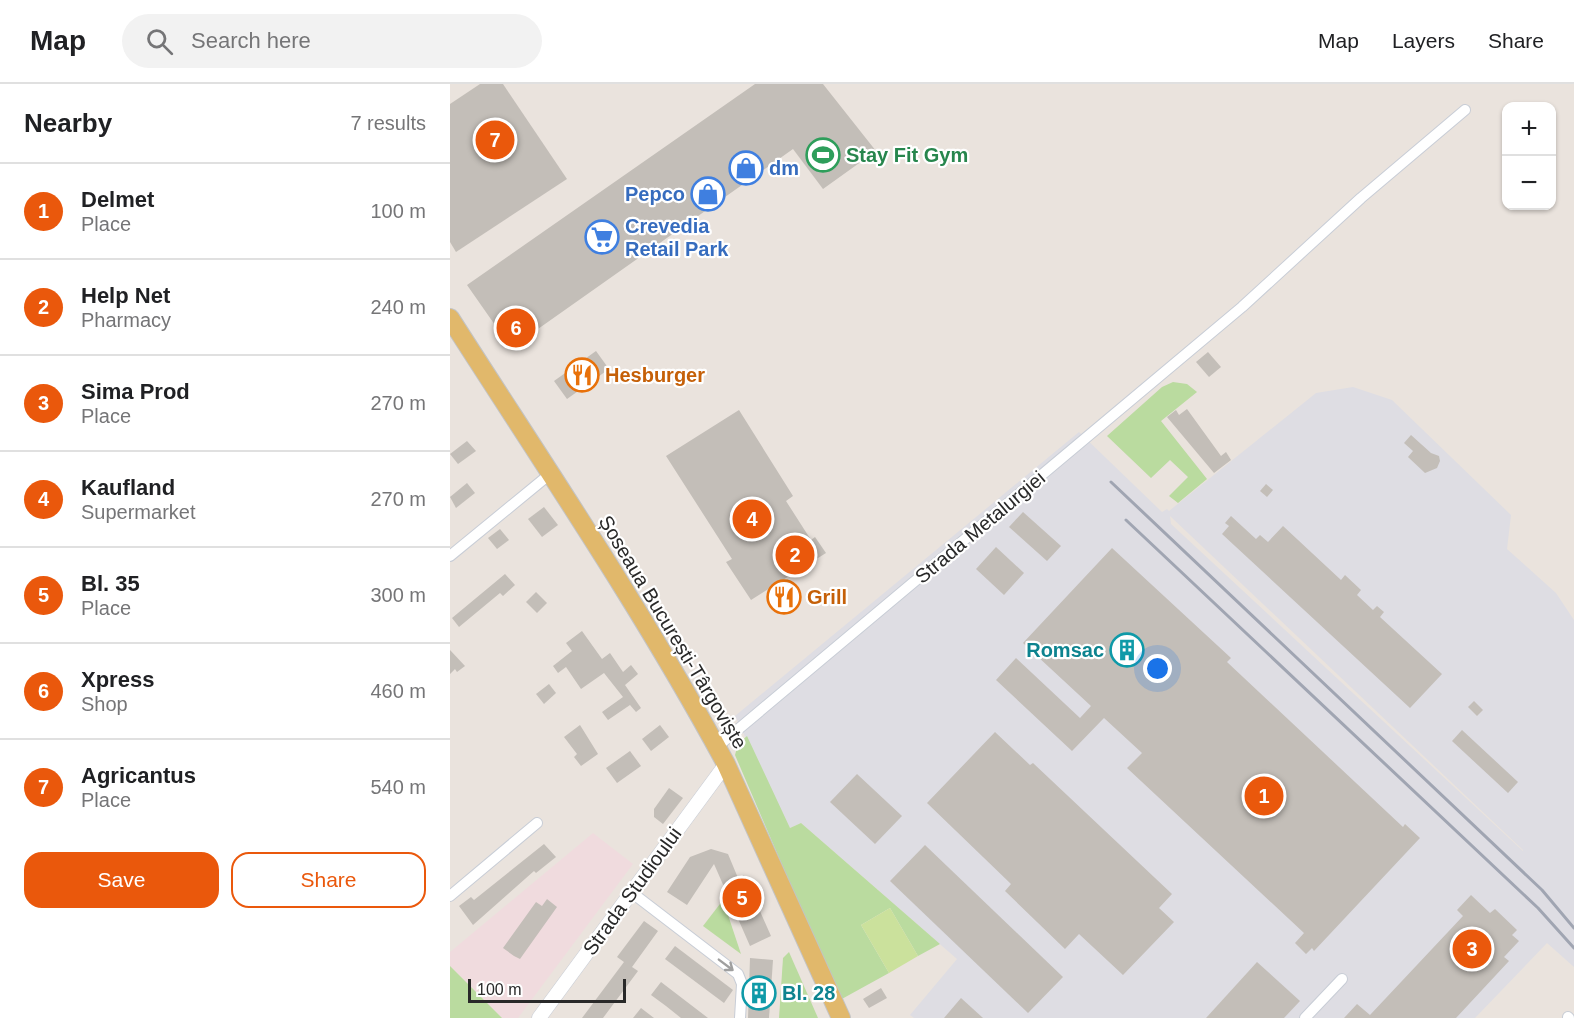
<!DOCTYPE html>
<html lang="en">
<head>
<meta charset="utf-8">
<style>
	:root { --surface:#fff; --page:#f2f2f2; --text:#202124; --muted:#757577; --line:#e0e0e0; --accent:#ea580c }
	body { margin:0; font-family:Arial,sans-serif; background:var(--page); color:var(--text) }
	.controls { position:absolute; right:18px; top:18px; display:grid; overflow:hidden; border-radius:12px; box-shadow:0 2px 4px #0004 }
	.controls button { width:54px; height:54px; display:grid; place-items:center; padding:0; border:0; border-bottom:2px solid var(--line); background:var(--surface); color:var(--text); font:30px sans-serif }
	.scale { position:absolute; left:18px; bottom:15px; width:158px; box-sizing:border-box; padding-left:6px; border:3px solid #292929; border-top:0; font-size:16px; line-height:21px; white-space:nowrap; color:#292929; -webkit-text-stroke:4px #fff; paint-order:stroke }
	.you { position:absolute; left:708px; top:585px; width:21px; height:21px; margin:-15px; border:4px solid #fff; border-radius:50%; background:#1a73e8; box-shadow:0 0 0 9px #1a73e833 }
	.badge { display:grid; place-items:center; width:39px; height:39px; border-radius:50%; background:var(--accent); color:#fff; font-size:20px; font-weight:700 }
	.pin { position:absolute; translate:-50% -50%; border:3px solid #fff; box-shadow:0 2px 6px #0006 }
	.list { margin:0; padding:0; list-style:none }
	h2 { display:flex; justify-content:space-between; align-items:center; height:78px; margin:0; padding:0 24px; font-size:26px }
	h2 small { font-size:20px; font-weight:400; color:var(--muted) }
	.list li { display:grid; grid-template-columns:39px 1fr auto; gap:18px; align-items:center; box-sizing:border-box; height:96px; padding:0 24px; border-top:2px solid var(--line) }
	.list b { display:block; font-size:22px; white-space:nowrap }
	.list p { margin:0; font-size:20px; white-space:nowrap; color:var(--muted) }
	.list em { font-size:20px; font-style:normal; color:var(--muted) }
	.actions { display:flex; gap:12px; padding:18px 24px }
	.actions a { flex:1; padding:14px 0; border:2px solid var(--accent); border-radius:18px; text-align:center; font-size:21px; color:var(--accent) }
	.actions .main { background:var(--accent); color:#fff }
	.icon { flex:none; width:33px; height:33px; fill:none; stroke:currentColor; stroke-width:2; stroke-linecap:round; stroke-linejoin:round }
	.map { position:relative; flex:none; width:1124px; height:934px; overflow:hidden }
	header { display:flex; align-items:center; gap:36px; box-sizing:border-box; height:84px; padding:0 30px; background:var(--surface); border-bottom:2px solid var(--line) }
	header strong { font-size:28px }
	nav { display:flex; gap:33px; margin-inline-start:auto; font-size:21px }
	.search { width:420px; height:54px; background:var(--page); display:flex; align-items:center; gap:15px; box-sizing:border-box; padding:0 21px; border-radius:33px; color:var(--muted); font-size:22px }
	main { display:flex }
	aside { flex:1; background:var(--surface) }
	.map>svg:first-child { display:block }
	.industrial { fill:#dedde3; fill-rule:evenodd }
	.medical { fill:#f0dbde }
	.green { fill:#badb9f }
	.pitch { fill:#cbe19c }
	.building { fill:#c3beb8 }
	.lines { fill:none; stroke-linecap:round; stroke-linejoin:round }
	.minor-casing { stroke:#c8cdd6; stroke-width:12 }
	.tertiary-casing { stroke:#c8cdd6; stroke-width:15 }
	.primary-casing { stroke:#c3c3c3; stroke-width:20 }
	.minor { stroke:#fff; stroke-width:10 }
	.tertiary { stroke:#fff; stroke-width:14 }
	.primary { stroke:#e1b86b; stroke-width:18 }
	.rail { stroke:#a0a5b2; stroke-width:3 }
	.oneway { stroke:#9f9f9f }
	.labels { text-anchor:middle; stroke-width:4.5; stroke-linejoin:round; paint-order:stroke }
	.leisure-label { font-size:20px; font-weight:bold; fill:#27864d; stroke:#fff; text-anchor:start }
	.shop-label { font-size:20px; font-weight:bold; fill:#366cbe; stroke:#fff; text-anchor:start }
	.food-label { font-size:20px; font-weight:bold; fill:#c56008; stroke:#fff; text-anchor:start }
	.street-label { font-size:20px; fill:#292929; stroke:#fff }
	.culture-label { font-size:20px; font-weight:bold; fill:#0d838f; stroke:#fff; text-anchor:end }
</style>
</head>
<body>
<header>
<strong>Map</strong>
<div class="search"><svg class="icon" aria-label="search" viewBox="0 0 24 24"><circle cx="10" cy="10" r="6"/><path d="M15 15l6 6"/></svg>Search here</div>
<nav><a>Map</a><a>Layers</a><a>Share</a></nav>
</header>
<main>
<aside>
<h2>Nearby<small>7 results</small></h2>
<ul class="list">
<li><span class="badge">1</span><div><b>Delmet</b><p>Place</p></div><em>100 m</em></li>
<li><span class="badge">2</span><div><b>Help Net</b><p>Pharmacy</p></div><em>240 m</em></li>
<li><span class="badge">3</span><div><b>Sima Prod</b><p>Place</p></div><em>270 m</em></li>
<li><span class="badge">4</span><div><b>Kaufland</b><p>Supermarket</p></div><em>270 m</em></li>
<li><span class="badge">5</span><div><b>Bl. 35</b><p>Place</p></div><em>300 m</em></li>
<li><span class="badge">6</span><div><b>Xpress</b><p>Shop</p></div><em>460 m</em></li>
<li><span class="badge">7</span><div><b>Agricantus</b><p>Place</p></div><em>540 m</em></li>
</ul>
<div class="actions"><a class="main">Save</a><a>Share</a></div>
</aside>
<div class="map">
<svg width="1124" height="934" viewBox="0 0 1124 934">
	<rect width="100%" height="100%" fill="#eae3dd"/>
	<path class="industrial" d="M 903,303 L 942,316 L 1061,431 L 1057,465 L 1106,509 L 1124,536 L 1124,883 L 1097,859 L 1025,934 L 464,934 L 460,931 L 507,875 L 351,739 L 340,744 L 285,632 L 629,348 L 712,428 L 717,425 L 719,427 L 866,309 ZM 720,432 L 1073,766 L 1073,767 L 721,440 Z"/>
	<path class="medical" d="M 143,749 L 183,780 L 68,934 L 52,934 L 0,882 L 0,868 Z"/>
	<g class="green">
		<path d="M 723,298 L 737,300 L 747,308 L 711,337 L 757,395 L 728,419 L 719,412 L 738,393 L 720,376 L 701,394 L 657,352 L 712,303 Z"/>
		<path d="M 297,652 L 340,744 L 351,739 L 490,860 L 468,872 L 440,824 L 411,841 L 439,889 L 390,916 L 285,671 L 288,660 Z"/>
		<path d="M 273,816 L 291,870 L 253,842 Z"/>
		<path d="M 339,868 L 368,934 L 329,934 L 333,874 Z"/>
		<path d="M 0,882 L 52,934 L 0,934 Z"/>
	</g>
	<path class="pitch" d="M 440,824 L 468,872 L 439,889 L 411,841 Z"/>
	<g class="building">
		<path d="M 30,0 L 53,0 L 117,95 L 6,168 L 0,158 L 0,20 Z"/>
		<path d="M 305,0 L 373,0 L 426,67 L 373,105 L 343,65 L 61,264 L 17,201 Z"/>
		<path d="M 146,267 L 159,285 L 117,315 L 104,297 Z"/>
		<path d="M 758,268 L 771,283 L 759,293 L 746,278 Z"/>
		<path d="M 737,325 L 771,372 L 776,368 L 781,376 L 764,389 L 717,333 L 726,326 L 729,331 Z"/>
		<path d="M 289,326 L 343,412 L 336,417 L 361,456 L 365,453 L 376,469 L 301,516 L 276,478 L 282,475 L 216,372 Z"/>
		<path d="M 961,351 L 981,369 L 989,372 L 990,377 L 987,384 L 975,389 L 958,373 L 963,367 L 954,359 Z"/>
		<path d="M 17,357 L 26,367 L 8,380 L 0,370 Z"/>
		<path d="M 17,399 L 25,409 L 6,424 L 0,413 Z"/>
		<path d="M 816,400 L 823,406 L 817,413 L 810,407 Z"/>
		<path d="M 94,423 L 108,441 L 92,453 L 78,435 Z"/>
		<path d="M 573,428 L 611,462 L 597,477 L 559,443 Z"/>
		<path d="M 781,432 L 806,455 L 810,451 L 818,458 L 833,442 L 891,496 L 895,491 L 911,506 L 907,511 L 923,526 L 927,522 L 934,528 L 930,533 L 992,590 L 960,624 L 772,450 L 779,442 L 775,439 Z"/>
		<path d="M 50,445 L 59,456 L 47,465 L 38,454 Z"/>
		<path d="M 546,463 L 574,489 L 554,511 L 526,485 Z"/>
		<path d="M 662,464 L 781,574 L 777,578 L 953,743 L 955,740 L 970,754 L 864,867 L 862,864 L 856,870 L 845,859 L 854,849 L 677,684 L 692,669 L 654,634 L 622,667 L 546,596 L 566,574 L 630,634 L 641,622 L 573,559 Z"/>
		<path d="M 55,490 L 65,501 L 53,512 L 50,509 L 9,543 L 2,534 Z"/>
		<path d="M 86,508 L 97,519 L 87,529 L 76,518 Z"/>
		<path d="M 132,547 L 152,575 L 160,569 L 173,588 L 181,581 L 188,590 L 175,601 L 191,624 L 186,628 L 180,621 L 158,636 L 152,628 L 173,613 L 154,589 L 131,605 L 116,583 L 108,589 L 103,582 L 122,567 L 116,559 Z"/>
		<path d="M 0,566 L 15,582 L 7,588 L 5,585 L 0,590 Z"/>
		<path d="M 99,600 L 106,609 L 94,620 L 86,610 Z"/>
		<path d="M 1024,617 L 1033,626 L 1027,632 L 1018,623 Z"/>
		<path d="M 130,641 L 148,670 L 131,682 L 124,673 L 127,670 L 114,653 Z"/>
		<path d="M 210,641 L 219,653 L 201,667 L 192,655 Z"/>
		<path d="M 1012,646 L 1068,698 L 1058,709 L 1002,657 Z"/>
		<path d="M 545,648 L 580,681 L 583,679 L 722,810 L 709,824 L 724,838 L 673,891 L 629,850 L 615,865 L 555,807 L 561,800 L 477,719 Z"/>
		<path d="M 180,667 L 191,682 L 167,699 L 156,684 Z"/>
		<path d="M 407,690 L 452,732 L 425,760 L 380,718 Z"/>
		<path d="M 219,704 L 233,714 L 213,740 L 204,733 L 204,725 Z"/>
		<path d="M 94,760 L 106,773 L 86,789 L 84,787 L 23,841 L 9,822 L 21,813 L 24,816 Z"/>
		<path d="M 475,761 L 613,893 L 578,929 L 440,797 Z"/>
		<path d="M 261,765 L 278,770 L 288,794 L 294,791 L 321,852 L 300,862 L 264,780 L 237,821 L 217,808 L 240,773 Z"/>
		<path d="M 1021,811 L 1040,829 L 1045,825 L 1067,846 L 1062,851 L 1069,857 L 1054,873 L 1059,877 L 1006,934 L 894,934 L 907,920 L 920,931 L 1013,832 L 1007,826 Z"/>
		<path d="M 97,815 L 107,823 L 70,875 L 64,872 L 53,864 L 86,818 L 92,822 Z"/>
		<path d="M 194,837 L 208,847 L 182,883 L 188,887 L 153,934 L 132,934 L 174,878 L 167,873 Z"/>
		<path d="M 225,862 L 283,906 L 274,919 L 215,875 Z"/>
		<path d="M 300,874 L 323,876 L 319,934 L 298,934 Z"/>
		<path d="M 807,878 L 850,917 L 834,934 L 756,934 Z"/>
		<path d="M 211,898 L 258,934 L 231,934 L 216,922 L 201,911 Z"/>
		<path d="M 431,904 L 437,914 L 419,924 L 413,915 Z"/>
		<path d="M 511,914 L 533,934 L 494,934 Z"/>
		<path d="M 191,924 L 204,934 L 183,934 Z"/>
	</g>
	<g class="lines">
		<defs>
			<g id="minor">
				<path d="M 0,472 L 100,390"/>
				<path d="M 267,663 L 792,223 L 911,114 L 1015,26"/>
				<path d="M 181,808 L 288,890 L 292,900 L 290,934"/>
				<path d="M 0,812 L 87,739"/>
				<path d="M 1118,933 L 1119,934"/>
				<path d="M 855,934 L 892,895"/>
			</g>
			<path id="tertiary" d="M 89,934 L 276,680"/>
			<path id="primary" d="M 0,234 C 94,381 193,526 276,680 L 391,934"/>
		</defs>
		<use href="#minor" class="minor-casing"/>
		<use href="#tertiary" class="tertiary-casing"/>
		<use href="#primary" class="primary-casing"/>
		<use href="#minor" class="minor"/>
		<use href="#tertiary" class="tertiary"/>
		<use href="#primary" class="primary"/>
		<g class="rail">
			<path d="M 661,398 L 1092,806 L 1124,844"/>
			<path d="M 676,436 L 1088,824 L 1124,864"/>
		</g>
	</g>
	<defs><path id="oneway-shaft" d="M-6 0H5M1.5-3L5.5 0L1.5 3" fill="none" stroke-width="1.6" stroke-linecap="round" stroke-linejoin="round" transform="scale(1.5)"/></defs>
	<use class="oneway" href="#oneway-shaft" transform="translate(276 881) rotate(37)"/>
	<defs>
		<symbol id="stadium-ring" viewBox="-11 -11 22 22"><circle r="9.5" fill="#fff" stroke="#2e9e5b" stroke-width="1.5"/><path d="M0-5a6.5 5 0 1 0 0 10a6.5 5 0 1 0 0-10ZM-3.5-1.8h7v3.6h-7Z" fill="#2e9e5b"/></symbol>
		<symbol id="shop-ring" viewBox="-11 -11 22 22"><circle r="9.5" fill="#fff" stroke="#3f7fe0" stroke-width="1.5"/><path d="M-5-2.5h2.3a2.7 3.5 0 0 1 5.4 0H5L5.5 6h-11ZM-1.5-2.5h3a1.5 2.3 0 0 0-3 0Z" fill="#3f7fe0"/></symbol>
		<symbol id="supermarket-ring" viewBox="-11 -11 22 22"><circle r="9.5" fill="#fff" stroke="#3f7fe0" stroke-width="1.5"/><path d="M-6-5.5h2.5l.6 2H6L4.5 2H-2.5L-4.4-4H-6ZM-1.5 3.2a1.3 1.3 0 1 0 .1 0ZM3 3.2a1.3 1.3 0 1 0 .1 0Z" fill="#3f7fe0"/></symbol>
		<symbol id="restaurant-ring" viewBox="-11 -11 22 22"><circle r="9.5" fill="#fff" stroke="#e8710a" stroke-width="1.5"/><path d="M-5-6h1v4h1v-4h1v4h1v-4h1v5L-1.5 .5V6h-2V.5L-5-1ZM5-6V6H3V1.5H1.5Q1.5-4 5-6Z" fill="#e8710a"/></symbol>
		<symbol id="building-ring" viewBox="-11 -11 22 22"><circle r="9.5" fill="#fff" stroke="#0f9aa8" stroke-width="1.5"/><path d="M-4-6H4V6H1V3H-1V6H-4ZM-2.5-4.3h1.7v1.8h-1.7ZM.8-4.3h1.7v1.8H.8ZM-2.5-1h1.7V.8h-1.7ZM.8-1h1.7V.8H.8Z" fill="#0f9aa8"/></symbol>
	</defs>
	<g fill-rule="evenodd">
		<use href="#stadium-ring" x="354" y="52" width="38" height="38"/>
		<use href="#shop-ring" x="277" y="65" width="38" height="38"/>
		<use href="#shop-ring" x="239" y="91" width="38" height="38"/>
		<use href="#supermarket-ring" x="133" y="134" width="38" height="38"/>
		<use href="#restaurant-ring" x="113" y="272" width="38" height="38"/>
		<use href="#restaurant-ring" x="315" y="494" width="38" height="38"/>
		<use href="#building-ring" x="658" y="547" width="38" height="38"/>
		<use href="#building-ring" x="290" y="890" width="38" height="38"/>
	</g>
	<g class="labels">
		<g class="leisure-label">
			<text x="396" y="78">Stay Fit Gym</text>
		</g>
		<g class="shop-label">
			<text x="319" y="91">dm</text>
			<text x="235" y="117" text-anchor="end">Pepco</text>
			<text x="175" y="149">Crevedia<tspan x="175" dy="23">Retail Park</tspan></text>
		</g>
		<g class="food-label">
			<text x="155" y="298">Hesburger</text>
			<text x="357" y="520">Grill</text>
		</g>
		<g class="street-label">
			<text transform="translate(530 443) rotate(-40)" y="7">Strada Metalurgiei</text>
			<text transform="translate(223 548) rotate(59)" y="7">Șoseaua București-Târgoviște</text>
			<text transform="translate(182 807) rotate(-54)" y="7">Strada Studioului</text>
		</g>
		<g class="culture-label">
			<text x="654" y="573">Romsac</text>
			<text x="332" y="916" text-anchor="start">Bl. 28</text>
		</g>
	</g>
</svg>
<div class="controls">
<button>+</button>
<button>−</button>
</div>
<div class="scale">100 m</div>
<div class="you"></div>
<div class="pin badge" style="left:814px;top:712px">1</div>
<div class="pin badge" style="left:345px;top:471px">2</div>
<div class="pin badge" style="left:1022px;top:865px">3</div>
<div class="pin badge" style="left:302px;top:435px">4</div>
<div class="pin badge" style="left:292px;top:814px">5</div>
<div class="pin badge" style="left:66px;top:244px">6</div>
<div class="pin badge" style="left:45px;top:56px">7</div>
</div>
</main>
</body>
</html>
